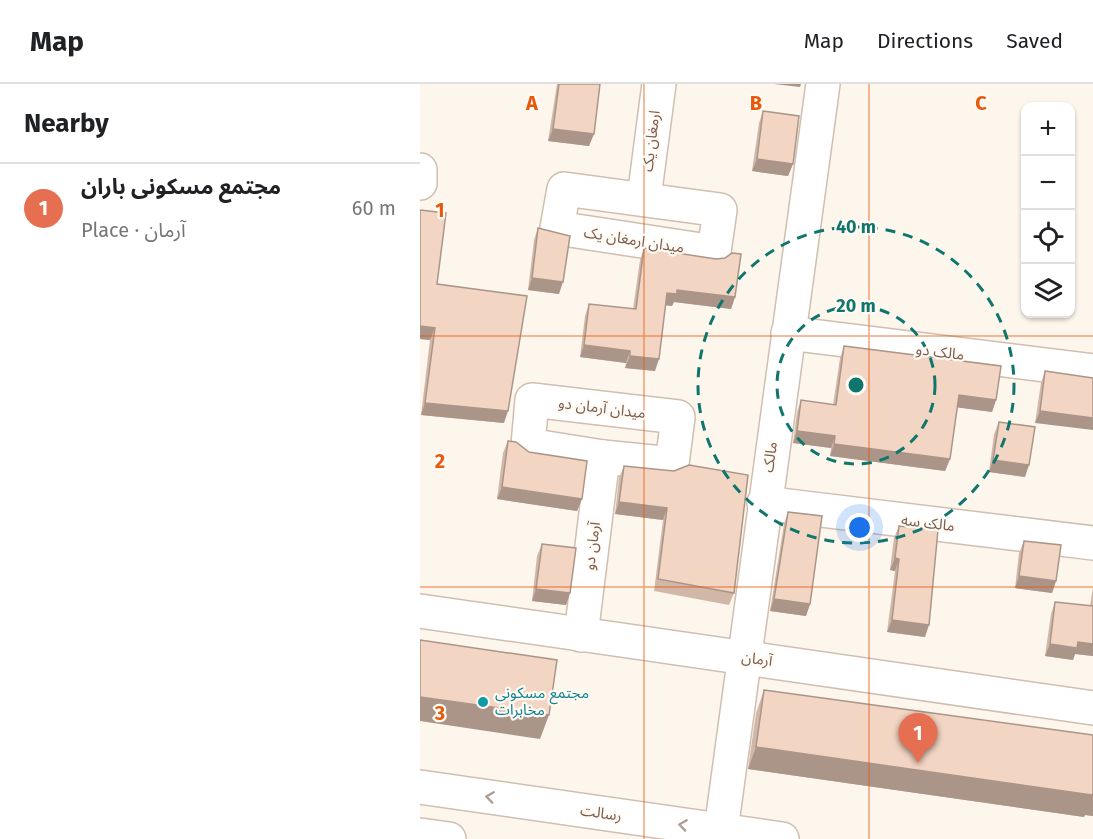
<!DOCTYPE html>
<html lang="en">
<head>
<meta charset="utf-8">
<style>
	:root { --surface:#fff; --page:#f6f6f6; --text:#202124; --muted:#757577; --line:#e0e0e0; --accent:#e76f51 }
	body { margin:0; font-family:"Fira Sans","Noto Sans Arabic",sans-serif; background:var(--page); color:var(--text) }
	.controls { position:absolute; right:18px; top:18px; display:grid; overflow:hidden; border-radius:12px; box-shadow:0 2px 4px #0004 }
	.controls button { width:54px; height:54px; display:grid; place-items:center; padding:0; border:0; border-bottom:2px solid var(--line); background:var(--surface); color:var(--text); font:30px sans-serif }
	.you { position:absolute; left:440px; top:444px; width:21px; height:21px; margin:-15px; border:4px solid #fff; border-radius:50%; background:#1a73e8; box-shadow:0 0 0 9px #1a73e833 }
	.badge { display:grid; place-items:center; width:39px; height:39px; border-radius:50%; background:var(--accent); color:#fff; font-size:20px; font-weight:700 }
	.pin { position:absolute; translate:-50% -50px; filter:drop-shadow(0 2px 3px #0008) }
	.pin::after { content:''; position:absolute; top:32px; width:21px; height:18px; background:inherit; clip-path:polygon(0 0,100% 0,50% 100%) }
	.list { margin:0; padding:0; list-style:none }
	h2 { display:flex; justify-content:space-between; align-items:center; height:78px; margin:0; padding:0 24px; font-size:26px }
	h2 small { font-size:20px; font-weight:400; color:var(--muted) }
	.list li { display:grid; grid-template-columns:39px 1fr auto; gap:18px; align-items:center; box-sizing:border-box; height:90px; padding:0 24px; border-top:2px solid var(--line) }
	.list b { display:block; font-size:22px; white-space:nowrap }
	.list p { margin:0; font-size:20px; white-space:nowrap; color:var(--muted) }
	.list em { font-size:20px; font-style:normal; color:var(--muted) }
	.icon { flex:none; width:33px; height:33px; fill:none; stroke:currentColor; stroke-width:2; stroke-linecap:round; stroke-linejoin:round }
	.map { position:relative; flex:none; width:673px; height:755px; overflow:hidden }
	header { display:flex; align-items:center; gap:36px; box-sizing:border-box; height:84px; padding:0 30px; background:var(--surface); border-bottom:2px solid var(--line) }
	header strong { font-size:28px }
	nav { display:flex; gap:33px; margin-inline-start:auto; font-size:21px }
	main { display:flex }
	aside { flex:1; background:var(--surface) }
	.map>svg:first-child { display:block }
	.lines { fill:none; stroke-linecap:round; stroke-linejoin:round }
	.minor-casing { stroke:#d1beb0; stroke-width:36 }
	.minor { stroke:#fff; stroke-width:33 }
	.wall { fill:#d1b7a8 }
	.shaded-wall { fill:#aa9588 }
	.building { fill:#f3d5c3; stroke:#aa9588; stroke-width:1.5 }
	.oneway { stroke:#af9d94 }
	.grid { fill:none; stroke:#e8590c; stroke-width:1.5; stroke-opacity:0.55 }
	.ring { fill:none; stroke:#0f766e; stroke-width:3; stroke-dasharray:10 8 }
	.culture-dot { fill:#0f9aa8; stroke:#fffaf3; stroke-width:2 }
	.labels { text-anchor:middle; stroke-width:4.5; stroke-linejoin:round; paint-order:stroke }
	.street-label { font-size:15px; fill:#7a5c4d; stroke:#fffaf3 }
	.culture-label { font-size:15px; fill:#0d838f; stroke:#fffaf3; text-anchor:start }
	.grid-label { font-size:20px; text-anchor:middle; font-weight:bold; fill:#e8590c; stroke:#fffaf3; stroke-width:4.5; stroke-linejoin:round; paint-order:stroke }
	.centre { fill:#0f766e; stroke:#fffaf3; stroke-width:3 }
	.ring-label { font-size:18px; text-anchor:middle; font-weight:bold; fill:#0f766e; stroke:#fffaf3; stroke-width:4.5; stroke-linejoin:round; paint-order:stroke }
</style>
</head>
<body>
<header>
<strong>Map</strong>
<nav><a>Map</a><a>Directions</a><a>Saved</a></nav>
</header>
<main>
<aside>
<h2>Nearby<small></small></h2>
<ul class="list">
<li><span class="badge">1</span><div><b>مجتمع مسکونی باران</b><p>Place · آرمان</p></div><em>60 m</em></li>
</ul>
</aside>
<div class="map">
<svg width="673" height="755" viewBox="0 0 673 755">
	<rect width="100%" height="100%" fill="#fdf6ec"/>
	<g class="lines">
		<defs>
			<g id="minor">
				<path d="M 0,86 L 0,99"/>
				<path d="M 144,105 L 300,126 L 294,168 L 137,144 Z"/>
				<path d="M 224,114 L 239,0"/>
				<path d="M 368,249 L 673,287"/>
				<path d="M 112,316 L 258,333 L 252,380 L 183,373 L 108,361 Z"/>
				<path d="M 344,419 L 673,459"/>
				<path d="M 0,527 L 673,624"/>
				<path d="M 161,551 L 183,373"/>
				<path d="M 0,703 L 362,755"/>
				<path d="M 301,746 L 403,0"/>
				<path d="M 0,751 L 29,755"/>
			</g>
		</defs>
		<use href="#minor" class="minor-casing"/>
		<use href="#minor" class="minor"/>
	</g>
	<g class="wall">
		<path d="M 137,0 L 180,0 L 169,62 L 128,57 Z"/>
		<path d="M 343,27 L 373,80 L 368,92 L 332,87 L 339,39 Z"/>
		<path d="M 0,126 L 17,200 L 84,339 L 1,331 L 10,256 L 0,255 Z"/>
		<path d="M 118,144 L 139,210 L 108,206 L 114,156 Z"/>
		<path d="M 224,164 L 315,213 L 311,225 L 254,218 L 252,222 L 246,221 L 235,287 L 205,284 L 206,279 L 160,273 L 165,232 L 169,220 L 213,225 L 220,176 Z"/>
		<path d="M 424,262 L 576,316 L 572,328 L 537,323 L 530,375 L 525,387 L 410,372 L 411,364 L 373,359 L 377,328 L 381,316 L 413,321 L 420,274 Z"/>
		<path d="M 625,287 L 673,294 L 615,339 L 621,299 Z"/>
		<path d="M 579,338 L 605,393 L 569,388 L 574,350 Z"/>
		<path d="M 88,357 L 162,415 L 157,427 L 77,415 L 83,369 Z"/>
		<path d="M 204,382 L 254,387 L 314,509 L 309,521 L 234,507 L 243,436 L 195,430 L 199,394 Z"/>
		<path d="M 368,428 L 390,520 L 386,532 L 350,527 L 364,440 Z"/>
		<path d="M 479,442 L 505,553 L 467,548 L 475,487 L 470,486 L 474,454 Z"/>
		<path d="M 604,457 L 636,497 L 632,509 L 595,504 L 599,469 Z"/>
		<path d="M 122,460 L 150,509 L 146,521 L 112,517 L 117,472 Z"/>
		<path d="M 673,503 L 673,572 L 655,570 L 653,576 L 625,572 L 631,530 L 635,518 L 670,522 Z"/>
		<path d="M 344,606 L 673,651 L 673,732 L 665,731 L 664,733 L 328,685 L 336,629 Z"/>
	</g>
	<g class="shaded-wall">
		<path d="M 354,0 L 381,0 L 380,3 Z"/>
		<path d="M 133,45 L 174,50 L 169,62 L 128,57 Z"/>
		<path d="M 337,75 L 373,80 L 368,92 L 332,87 Z"/>
		<path d="M 112,194 L 143,198 L 139,210 L 108,206 Z"/>
		<path d="M 257,206 L 315,213 L 311,225 L 254,218 L 252,222 L 243,221 L 247,209 Z"/>
		<path d="M 0,242 L 15,244 L 10,256 L 0,255 Z"/>
		<path d="M 164,261 L 210,267 L 206,279 L 160,273 Z"/>
		<path d="M 210,272 L 239,275 L 235,287 L 205,284 Z"/>
		<path d="M 539,311 L 576,316 L 572,328 L 534,323 Z"/>
		<path d="M 5,319 L 88,327 L 84,339 L 1,331 Z"/>
		<path d="M 620,327 L 673,334 L 673,346 L 615,339 Z"/>
		<path d="M 377,347 L 415,352 L 411,364 L 373,359 Z"/>
		<path d="M 414,360 L 530,375 L 525,387 L 410,372 Z"/>
		<path d="M 573,376 L 609,381 L 605,393 L 569,388 Z"/>
		<path d="M 82,403 L 162,415 L 157,427 L 77,415 Z"/>
		<path d="M 199,418 L 247,424 L 243,436 L 195,430 Z"/>
		<path d="M 475,474 L 479,475 L 475,487 L 470,486 Z"/>
		<path d="M 599,492 L 636,497 L 632,509 L 595,504 Z"/>
		<path d="M 116,505 L 150,509 L 146,521 L 112,517 Z"/>
		<path d="M 354,515 L 390,520 L 386,532 L 350,527 Z"/>
		<path d="M 472,536 L 509,541 L 505,553 L 467,548 Z"/>
		<path d="M 658,558 L 673,560 L 673,572 L 655,570 L 653,576 L 625,572 L 630,560 Z"/>
		<path d="M 0,613 L 129,631 L 120,655 L 0,637 Z"/>
		<path d="M 336,663 L 673,709 L 673,732 L 665,731 L 664,733 L 328,685 Z"/>
	</g>
	<g class="building">
		<path d="M 139,0 L 180,0 L 174,50 L 133,45 Z"/>
		<path d="M 343,27 L 379,32 L 373,80 L 337,75 Z"/>
		<path d="M 0,126 L 26,129 L 17,200 L 107,212 L 88,327 L 5,319 L 15,244 L 0,242 Z"/>
		<path d="M 118,144 L 150,152 L 143,198 L 112,194 Z"/>
		<path d="M 224,164 L 296,175 L 305,174 L 312,169 L 321,170 L 315,213 L 257,206 L 257,210 L 247,209 L 239,275 L 210,272 L 210,267 L 164,261 L 169,220 L 216,225 Z"/>
		<path d="M 424,262 L 581,282 L 576,316 L 539,311 L 530,375 L 414,360 L 415,352 L 377,347 L 381,316 L 416,321 Z"/>
		<path d="M 625,287 L 673,294 L 673,334 L 620,327 Z"/>
		<path d="M 579,338 L 615,343 L 609,381 L 573,376 Z"/>
		<path d="M 88,357 L 96,358 L 109,368 L 167,377 L 162,415 L 82,403 Z"/>
		<path d="M 269,381 L 328,391 L 314,509 L 238,495 L 247,424 L 199,418 L 204,382 L 254,387 Z"/>
		<path d="M 368,428 L 402,432 L 390,520 L 354,515 Z"/>
		<path d="M 479,442 L 518,446 L 509,541 L 472,536 L 479,475 L 475,474 Z"/>
		<path d="M 604,457 L 641,461 L 636,497 L 599,492 Z"/>
		<path d="M 122,460 L 156,464 L 150,509 L 116,505 Z"/>
		<path d="M 635,518 L 673,522 L 673,560 L 658,558 L 657,564 L 630,560 Z"/>
		<path d="M 0,556 L 137,576 L 129,631 L 0,613 Z"/>
		<path d="M 344,606 L 673,651 L 673,709 L 672,711 L 336,663 Z"/>
	</g>
	<defs><path id="oneway-chevron" d="M-2-3.5L2.5 0L-2 3.5" fill="none" stroke-width="1.6" stroke-linecap="round" stroke-linejoin="round" transform="scale(1.5)"/></defs>
	<g class="oneway">
		<use href="#oneway-chevron" transform="translate(70 713) rotate(-172)"/>
		<use href="#oneway-chevron" transform="translate(263 741) rotate(-172)"/>
	</g>
	<path class="grid" d="M 224,0 L 224,755M 449,0 L 449,755M 0,252 L 673,252M 0,503 L 673,503"/>
	<g class="ring">
		<circle cx="436" cy="301" r="79"/>
		<circle cx="436" cy="301" r="158"/>
	</g>
	<circle class="culture-dot" cx="63" cy="618" r="6"/>
	<g class="labels">
		<g class="street-label">
			<text transform="translate(231 57) rotate(-83)" y="5">ارمغان یک</text>
			<text transform="translate(214 156) rotate(9)" y="5">میدان ارمغان یک</text>
			<text transform="translate(520 268) rotate(7)" y="5">مالک دو</text>
			<text transform="translate(182 324) rotate(7)" y="5">میدان آرمان دو</text>
			<text transform="translate(350 373) rotate(-82)" y="5">مالک</text>
			<text transform="translate(508 439) rotate(7)" y="5">مالک سه</text>
			<text transform="translate(172 462) rotate(-83)" y="5">آرمان دو</text>
			<text transform="translate(337 575) rotate(8)" y="5">آرمان</text>
			<text transform="translate(181 729) rotate(8)" y="5">رسالت</text>
		</g>
		<g class="culture-label">
			<text x="75" y="614">مجتمع مسکونی<tspan x="75" dy="17">مخابرات</tspan></text>
		</g>
	</g>
	<g class="grid-label">
		<text x="112" y="26">A</text>
		<text x="336" y="26">B</text>
		<text x="561" y="26">C</text>
		<text x="20" y="133">1</text>
		<text x="20" y="384">2</text>
		<text x="20" y="636">3</text>
	</g>
	<circle cx="436" cy="301" r="9" class="centre"/>
	<g class="ring-label">
		<text x="436" y="149">40 m</text>
		<text x="436" y="228">20 m</text>
	</g>
</svg>
<div class="controls">
<button>+</button>
<button>−</button>
<button><svg class="icon" aria-label="locate" viewBox="0 0 24 24"><circle cx="12" cy="12" r="6"/><path d="M12 2v4M12 18v4M2 12h4M18 12h4"/></svg></button>
<button><svg class="icon" aria-label="layers" viewBox="0 0 24 24"><path d="M12 4l9 5-9 5-9-5zM3 14l9 5 9-5"/></svg></button>
</div>
<div class="you"></div>
<div class="pin badge" style="left:498px;top:679px">1</div>
</div>
</main>
</body>
</html>
